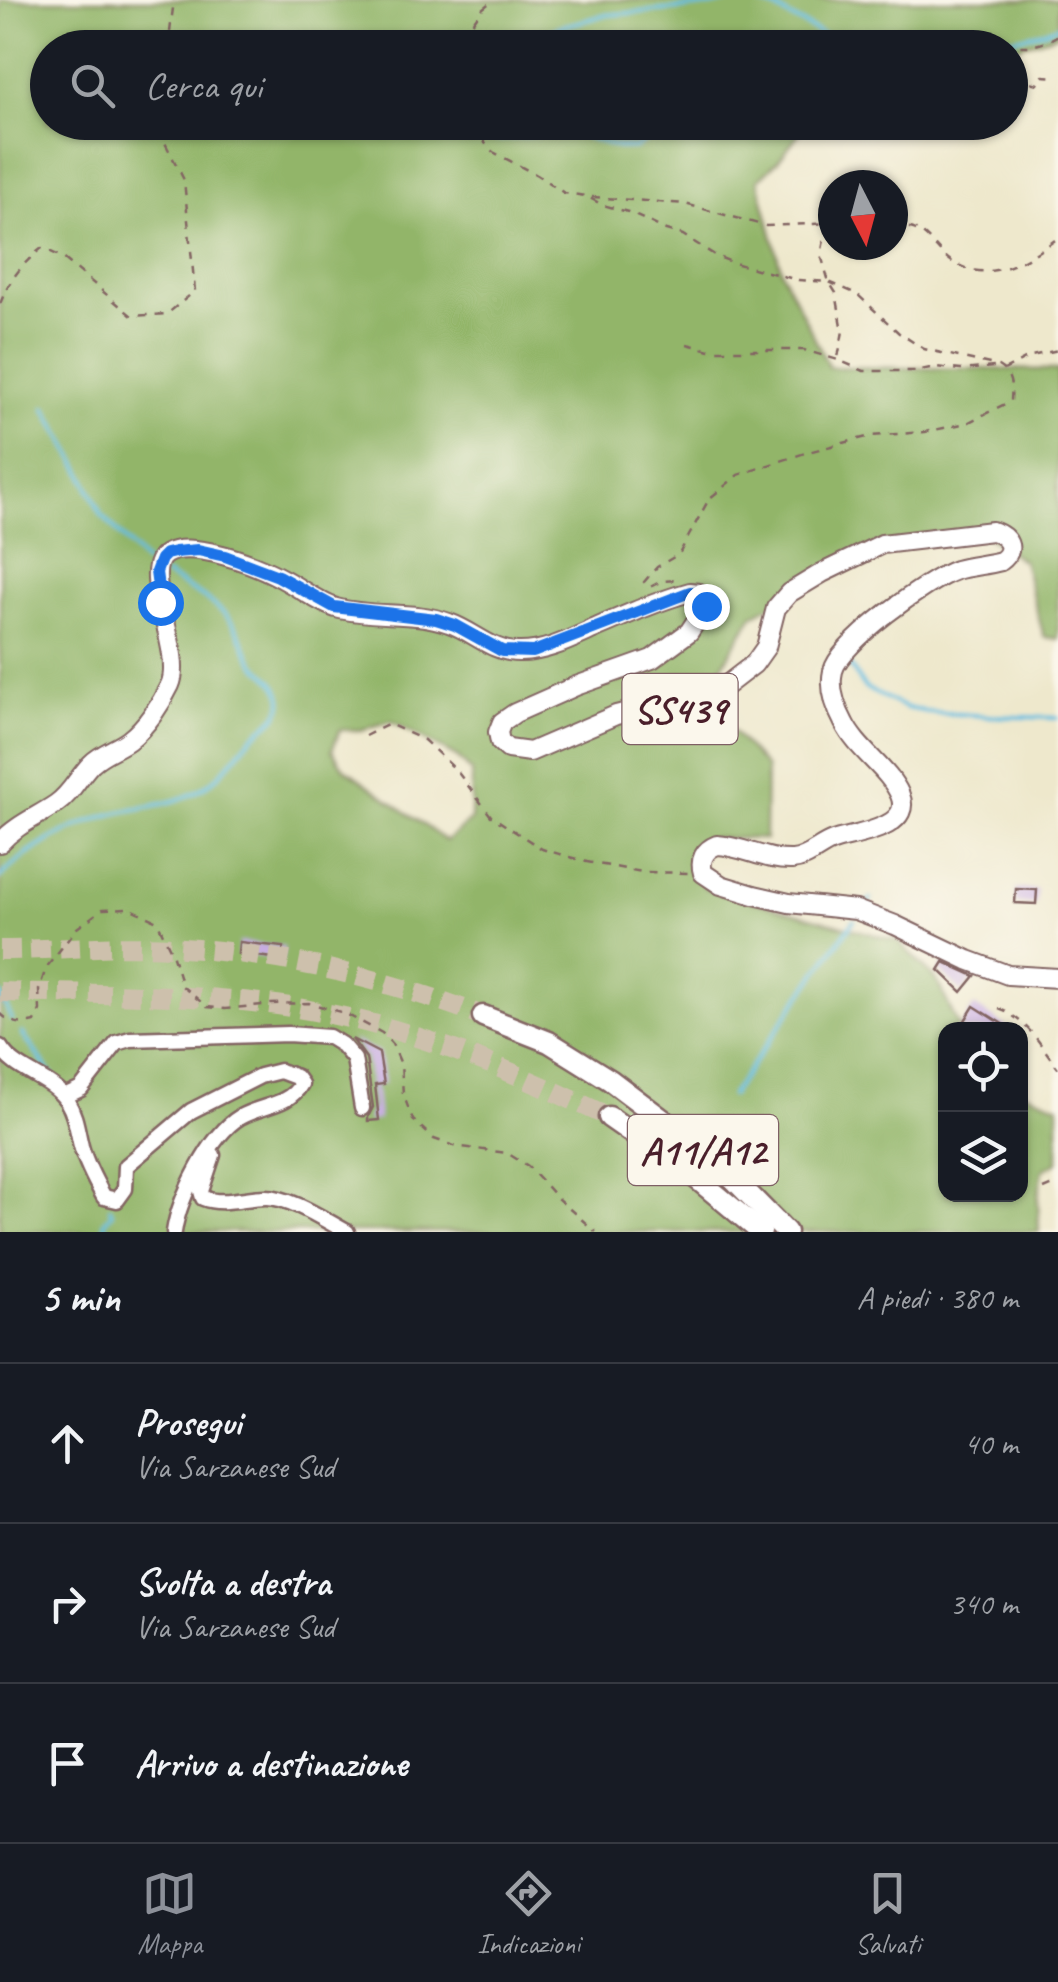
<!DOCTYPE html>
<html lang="it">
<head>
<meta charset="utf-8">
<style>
	:root { --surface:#171b24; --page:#20242c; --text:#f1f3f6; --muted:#9ea1a6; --line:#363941; --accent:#8c9099 }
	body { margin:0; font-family:Caveat,sans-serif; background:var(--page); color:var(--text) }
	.controls { position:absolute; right:30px; bottom:30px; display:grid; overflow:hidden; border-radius:20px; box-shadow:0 2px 8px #0004 }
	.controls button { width:90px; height:90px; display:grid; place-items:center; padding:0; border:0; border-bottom:2px solid var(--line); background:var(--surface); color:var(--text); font:50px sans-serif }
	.compass { position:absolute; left:818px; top:170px; width:90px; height:90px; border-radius:50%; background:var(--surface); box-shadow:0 2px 8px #0004; rotate:174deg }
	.stop { position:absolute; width:30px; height:30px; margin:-22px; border:8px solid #1a73e8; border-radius:50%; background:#fff }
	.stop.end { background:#1a73e8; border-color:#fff; box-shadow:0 2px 10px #0008 }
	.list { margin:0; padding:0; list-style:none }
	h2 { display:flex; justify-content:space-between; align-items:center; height:130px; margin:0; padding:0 40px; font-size:42px }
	h2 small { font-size:32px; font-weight:400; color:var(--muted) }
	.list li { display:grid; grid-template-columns:65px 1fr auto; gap:30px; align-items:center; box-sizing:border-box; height:160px; padding:0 40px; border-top:2px solid var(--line) }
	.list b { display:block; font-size:38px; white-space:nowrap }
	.list p { margin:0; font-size:32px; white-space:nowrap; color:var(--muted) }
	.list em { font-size:32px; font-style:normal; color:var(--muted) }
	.icon { flex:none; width:55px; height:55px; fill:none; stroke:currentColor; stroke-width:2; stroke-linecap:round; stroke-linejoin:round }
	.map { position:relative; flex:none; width:1058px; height:1232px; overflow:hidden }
	.search { position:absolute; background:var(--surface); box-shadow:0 2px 8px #0004; left:30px; right:30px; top:30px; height:110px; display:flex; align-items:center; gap:25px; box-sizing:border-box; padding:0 35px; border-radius:55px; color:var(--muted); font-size:38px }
	.sheet { height:610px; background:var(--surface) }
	nav { display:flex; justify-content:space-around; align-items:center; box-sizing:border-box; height:140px; border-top:2px solid var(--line); background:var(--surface); font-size:28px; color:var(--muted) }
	nav a { display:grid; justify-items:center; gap:5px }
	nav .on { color:var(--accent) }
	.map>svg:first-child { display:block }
	.forest { fill:#92b569; stroke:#6e6a4a; stroke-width:2.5; fill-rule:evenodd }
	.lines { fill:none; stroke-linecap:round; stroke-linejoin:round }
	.stream { stroke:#63bee1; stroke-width:4 }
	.building { fill:#c7ace2 }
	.highway-tunnel { stroke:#cdc0ac; stroke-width:20; stroke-dasharray:20 10; stroke-linecap:butt }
	.minor-casing { stroke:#836563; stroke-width:19 }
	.major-casing { stroke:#836563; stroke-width:22 }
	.highway-casing { stroke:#836563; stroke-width:25 }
	.path { stroke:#836563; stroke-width:2.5; stroke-dasharray:8 8; stroke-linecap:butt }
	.minor { stroke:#fff; stroke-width:14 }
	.major { stroke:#fff; stroke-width:18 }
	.highway { stroke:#fff; stroke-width:20 }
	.route { stroke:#1a73e8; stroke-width:12 }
	.labels { text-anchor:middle; stroke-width:10; stroke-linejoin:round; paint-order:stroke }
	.shield { fill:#fbf7ec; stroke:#7f6065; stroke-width:2.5 }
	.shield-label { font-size:40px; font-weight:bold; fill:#4a1f2b }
</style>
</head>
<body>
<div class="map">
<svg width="1058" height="1232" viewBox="0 0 1058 1232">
	<rect width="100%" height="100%" fill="#fbf7ec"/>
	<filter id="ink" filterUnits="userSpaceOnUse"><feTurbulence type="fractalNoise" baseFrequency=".01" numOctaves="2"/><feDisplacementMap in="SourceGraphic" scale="20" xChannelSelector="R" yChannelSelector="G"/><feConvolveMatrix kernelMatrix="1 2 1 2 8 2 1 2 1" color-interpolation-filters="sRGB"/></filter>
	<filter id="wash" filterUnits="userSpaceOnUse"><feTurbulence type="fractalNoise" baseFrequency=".0048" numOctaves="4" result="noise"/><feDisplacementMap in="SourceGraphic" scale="40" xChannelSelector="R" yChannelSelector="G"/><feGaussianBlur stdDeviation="2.25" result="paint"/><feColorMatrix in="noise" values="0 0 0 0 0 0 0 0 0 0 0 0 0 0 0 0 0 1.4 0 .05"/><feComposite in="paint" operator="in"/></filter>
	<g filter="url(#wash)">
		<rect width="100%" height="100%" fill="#eee8cc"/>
		<path class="forest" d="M 0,0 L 1058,0 L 1058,34 L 1011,49 L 48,48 L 48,122 L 807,123 L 778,161 L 758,180 L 782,273 L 829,367 L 1058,370 L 1058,639 L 1044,637 L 1023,561 L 984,534 L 882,544 L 753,615 L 692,715 L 732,730 L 766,768 L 765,839 L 713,838 L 695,858 L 705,888 L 898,941 L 936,979 L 960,1029 L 946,1030 L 946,1194 L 1020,1194 L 1021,1091 L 1058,1105 L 1058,1162 L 1043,1170 L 1038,1198 L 1039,1232 L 0,1232 ZM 391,721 L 458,758 L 472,772 L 471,820 L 446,841 L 343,767 L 332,750 L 340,730 L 361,730 Z"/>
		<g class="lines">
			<g class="stream">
				<path d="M 749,0 L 772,7 L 847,48"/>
				<path d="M 525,48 L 559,27 L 606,15 L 712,6 L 735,0"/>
				<path d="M 912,48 C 960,45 1013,44 1058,26"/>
				<path d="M 497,139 C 524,137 554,129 580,135 C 601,139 611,150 635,148 L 670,122"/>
				<path d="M 45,407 L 80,468 L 101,514 L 145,562"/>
				<path d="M 847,662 L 865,688 L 906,708 L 929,712 L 987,716 L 1058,718"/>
				<path d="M 0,877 C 31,846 78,822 120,812 C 143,807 173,804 194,793 C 218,781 232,760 249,740 C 259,729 283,718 282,700 C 281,684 265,675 255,664 C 246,652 242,636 233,624 C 217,601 189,590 166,575"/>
				<path d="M 867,904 L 871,899"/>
				<path d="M 0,994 L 12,1020"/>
				<path d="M 22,1033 L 55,1080"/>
				<path d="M 731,1095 L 854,920"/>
				<path d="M 106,1232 L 104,1222 L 112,1213 L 110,1208"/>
			</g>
		</g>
		<g id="blocks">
			<g class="building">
				<path d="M 1016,889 L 1037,890 L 1036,904 L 1015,903 Z"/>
				<path d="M 239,942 L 284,947 L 283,959 L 238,954 Z"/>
				<path d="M 944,962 L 975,976 L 962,992 L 939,970 Z"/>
				<path d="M 974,1006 L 1012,1030 L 959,1030 Z"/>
				<path d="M 352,1039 L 379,1053 L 384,1084 L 375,1085 L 379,1120 L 368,1121 L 368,1117 L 373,1107 L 366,1058 Z"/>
			</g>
		</g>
	</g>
	<g filter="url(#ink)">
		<use href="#blocks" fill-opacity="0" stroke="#836563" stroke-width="2.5"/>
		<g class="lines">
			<g class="highway-tunnel">
				<path d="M 0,950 C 56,950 113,944 169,947 C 280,953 380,977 483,1016"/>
				<path d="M 0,992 C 104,995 211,992 314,1011 C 417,1029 514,1072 609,1117"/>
			</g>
			<defs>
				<g id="minor">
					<path d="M 0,1047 C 15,1072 51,1077 67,1101 C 76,1116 77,1130 81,1146 C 86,1164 95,1181 104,1197 L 117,1200 L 125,1189 L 126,1166 L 191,1111 L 260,1076 L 280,1071 L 296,1077 L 301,1084 C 289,1106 261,1105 240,1117 C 210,1135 179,1198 174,1232"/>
					<path d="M 64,1097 L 81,1089 L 117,1043 L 130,1039 L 288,1034 L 329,1037 L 342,1045 L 354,1059 L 362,1108"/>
					<path d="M 213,1155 L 201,1191 L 203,1198 C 223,1206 245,1197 266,1197 C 291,1197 326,1221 347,1232"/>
				</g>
				<path id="major" d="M 0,843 C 16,825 37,817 56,804 C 71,794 78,777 91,764 C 102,753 117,749 129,740 C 146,727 161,704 170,685 C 185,653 138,570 166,554 C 192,539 258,565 283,579 C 300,588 318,602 336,608 C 373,618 413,610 449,623 C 473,631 492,652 518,652 C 545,653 573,638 598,627 C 628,614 658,601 690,592 L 699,593 L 705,598 L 706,606 L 689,632 L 652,659 L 576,686 L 515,713 L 502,722 L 498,732 L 500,742 L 508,749 L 530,752 L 616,715 L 636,710 L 684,709 L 706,701 L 754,664 L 766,647 L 776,608 L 789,593 L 822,573 L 882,544 L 992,531 C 1008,536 1017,549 1001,561 C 986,565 970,566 956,570 C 927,580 840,643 833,671 C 829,688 836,708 844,723 C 857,750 889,769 900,795 C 914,829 853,834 833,841 C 819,846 808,859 792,860 C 766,861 742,846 717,845 C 704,850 699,860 703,873 L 721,885 L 754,895 L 789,903 L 856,910 L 895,925 L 968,960 L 1008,975 L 1058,978"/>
				<g id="highway">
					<path d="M 483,1016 L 549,1042 L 610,1080 L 712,1157 L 786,1232"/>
					<path d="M 609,1117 L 695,1177 L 761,1232"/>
				</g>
			</defs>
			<use href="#minor" class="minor-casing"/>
			<use href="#major" class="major-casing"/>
			<use href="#highway" class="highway-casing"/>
			<g class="path">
				<path d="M 1058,35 C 1043,45 1029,48 1011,45 L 1020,79 L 1038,84 L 1043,76 L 1058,77"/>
				<path d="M 168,48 L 174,0"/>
				<path d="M 454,48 L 482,9 L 493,0"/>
				<path d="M 478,122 L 485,143 L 493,152 L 537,175 L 564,193 L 586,196 L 603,205 L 628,212 L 666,230 L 683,235 L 716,256 L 734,263 L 798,280 L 829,282 L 857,294 L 899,333 L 924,349 L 998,366 C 1012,374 1012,387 1011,401 L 967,423 L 925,432 L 871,436 L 808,452 L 738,475 L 709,499 L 679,554 L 657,567 L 644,582 L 650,587 L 662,581 L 680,580"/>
				<path d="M 592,197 L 685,204 L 766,226 L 833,223"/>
				<path d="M 827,225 L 821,255 L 829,282 L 836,293 L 843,331 L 838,358"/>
				<path d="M 893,226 C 900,227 910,227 916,230 C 929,236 939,253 951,261 C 989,286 1027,260 1058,238"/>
				<path d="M 0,304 C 9,280 22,264 42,248 L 62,257 L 132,316 L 167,314 L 195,291 L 184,180 L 157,127 L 158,122"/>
				<path d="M 687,344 L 710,350 L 804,350 L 838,360 L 864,371 L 916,371 L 935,367 L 961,370 L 995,367"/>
				<path d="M 1004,370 L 1031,356 L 1058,350"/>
				<path d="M 365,736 L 389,724 L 424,740 L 456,770 L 491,816 L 542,849 L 587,862 L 642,872 L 690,873"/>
				<path d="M 999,1009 C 1027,1019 1041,1046 1058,1068"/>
				<path d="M 0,1013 C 11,1024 21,1025 35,1022 L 40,1010 L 39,990 L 46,968 L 77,928 L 103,909 L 129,908 L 157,921 L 172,953 L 182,986 L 207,1007 L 225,1009 L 271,1004 L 309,1003 L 344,1013 L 382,1033 L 392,1044 L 401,1064 L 403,1094 L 413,1120 L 434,1139 L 454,1146 L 507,1153 L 528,1166 L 557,1198 L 596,1232"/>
				<path d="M 1044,1189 L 1058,1183"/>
			</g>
			<use href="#minor" class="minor"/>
			<use href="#major" class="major"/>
			<use href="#highway" class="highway"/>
		</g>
	</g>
	<g class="lines" filter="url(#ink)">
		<path class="route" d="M 160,602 L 156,572 L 161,559 L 166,554 L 175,552 L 198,550 L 225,556 L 278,576 L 334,607 L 436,619 L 455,625 L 502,651 L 533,652 L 690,592 L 699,593 L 705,598 L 706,606"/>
	</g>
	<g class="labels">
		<g class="shield">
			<rect x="622.5" y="674" width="115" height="70" rx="8"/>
			<rect x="628" y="1115" width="150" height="70" rx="8"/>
		</g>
		<g class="shield-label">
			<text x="680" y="723">SS439</text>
			<text x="703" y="1164">A11/A12</text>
		</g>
	</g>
</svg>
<div class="controls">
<button><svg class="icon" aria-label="locate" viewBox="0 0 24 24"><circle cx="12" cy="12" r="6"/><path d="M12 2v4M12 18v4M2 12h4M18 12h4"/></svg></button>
<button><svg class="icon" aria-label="layers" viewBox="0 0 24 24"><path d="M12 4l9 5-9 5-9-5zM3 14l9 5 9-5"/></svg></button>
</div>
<svg class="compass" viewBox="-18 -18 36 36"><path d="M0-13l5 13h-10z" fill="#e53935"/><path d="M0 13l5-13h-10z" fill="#9ea1a6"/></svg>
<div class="stop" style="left:160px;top:602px"></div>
<div class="stop end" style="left:706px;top:606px"></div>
<div class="search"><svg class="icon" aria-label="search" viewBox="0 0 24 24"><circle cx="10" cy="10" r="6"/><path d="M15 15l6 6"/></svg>Cerca qui</div>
</div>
<section class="sheet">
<h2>5 min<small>A piedi · 380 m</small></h2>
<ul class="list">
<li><svg class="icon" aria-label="ahead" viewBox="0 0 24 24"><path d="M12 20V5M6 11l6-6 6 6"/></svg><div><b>Prosegui</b><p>Via Sarzanese Sud</p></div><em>40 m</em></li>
<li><svg class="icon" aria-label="right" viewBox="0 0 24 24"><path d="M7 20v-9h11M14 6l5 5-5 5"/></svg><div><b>Svolta a destra</b><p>Via Sarzanese Sud</p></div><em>340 m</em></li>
<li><svg class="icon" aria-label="arrive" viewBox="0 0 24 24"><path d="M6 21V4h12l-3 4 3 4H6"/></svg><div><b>Arrivo a destinazione</b></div></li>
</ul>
</section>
<nav>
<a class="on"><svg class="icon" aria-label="map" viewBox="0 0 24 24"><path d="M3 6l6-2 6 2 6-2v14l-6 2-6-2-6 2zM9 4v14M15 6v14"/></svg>Mappa</a>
<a><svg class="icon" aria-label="directions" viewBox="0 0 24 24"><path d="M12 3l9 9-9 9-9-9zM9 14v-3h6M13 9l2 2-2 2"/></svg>Indicazioni</a>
<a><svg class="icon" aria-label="saved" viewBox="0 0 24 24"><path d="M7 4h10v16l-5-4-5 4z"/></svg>Salvati</a>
</nav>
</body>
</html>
